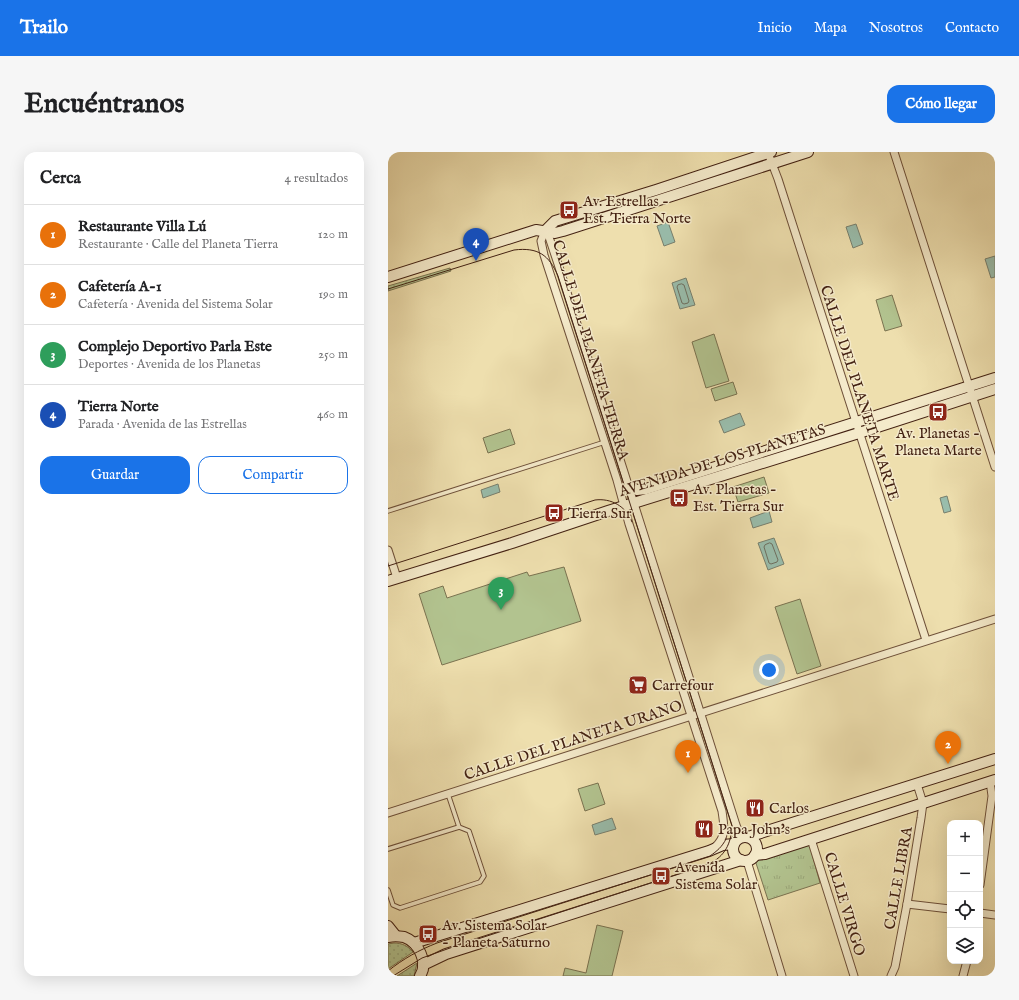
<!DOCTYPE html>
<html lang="es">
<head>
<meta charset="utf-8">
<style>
	:root { --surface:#fff; --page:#f6f6f6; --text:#202124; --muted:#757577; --line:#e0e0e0; --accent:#1a73e8 }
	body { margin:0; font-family:"IM FELL English",serif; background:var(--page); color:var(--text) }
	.controls { position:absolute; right:12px; bottom:12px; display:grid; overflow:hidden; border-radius:8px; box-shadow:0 4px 16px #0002 }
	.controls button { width:36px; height:36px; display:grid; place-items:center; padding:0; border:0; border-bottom:1px solid var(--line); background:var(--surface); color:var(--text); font:20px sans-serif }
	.you { position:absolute; left:381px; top:518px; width:14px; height:14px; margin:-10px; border:3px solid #fff; border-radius:50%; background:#1a73e8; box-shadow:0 0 0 6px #1a73e833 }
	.badge { display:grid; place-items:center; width:26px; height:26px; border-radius:50%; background:var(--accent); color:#fff; font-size:13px; font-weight:700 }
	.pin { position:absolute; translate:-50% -33px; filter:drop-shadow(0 1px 2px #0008) }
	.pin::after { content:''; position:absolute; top:21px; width:14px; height:12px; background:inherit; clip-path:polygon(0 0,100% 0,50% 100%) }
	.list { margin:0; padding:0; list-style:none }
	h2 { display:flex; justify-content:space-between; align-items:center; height:52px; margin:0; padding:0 16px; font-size:17px }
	h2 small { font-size:13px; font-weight:400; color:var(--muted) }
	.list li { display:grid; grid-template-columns:26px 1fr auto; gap:12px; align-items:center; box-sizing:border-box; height:60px; padding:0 16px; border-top:1px solid var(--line) }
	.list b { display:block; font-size:15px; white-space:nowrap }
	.list p { margin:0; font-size:13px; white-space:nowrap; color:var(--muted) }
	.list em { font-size:13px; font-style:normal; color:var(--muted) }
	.actions { display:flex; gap:8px; padding:12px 16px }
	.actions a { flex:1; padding:9px 0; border:1px solid var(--accent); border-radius:12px; text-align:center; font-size:14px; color:var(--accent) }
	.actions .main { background:var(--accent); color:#fff }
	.icon { flex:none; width:22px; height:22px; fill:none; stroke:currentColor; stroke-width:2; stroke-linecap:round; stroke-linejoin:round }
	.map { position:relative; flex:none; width:607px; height:824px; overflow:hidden; border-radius:12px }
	header { display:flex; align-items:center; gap:24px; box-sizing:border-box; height:56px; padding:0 20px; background:var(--accent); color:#fff }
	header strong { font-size:19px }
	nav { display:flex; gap:22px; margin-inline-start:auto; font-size:14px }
	.intro { display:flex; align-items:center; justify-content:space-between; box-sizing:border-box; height:96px; padding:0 24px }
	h1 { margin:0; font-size:28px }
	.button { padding:10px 18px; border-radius:12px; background:var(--accent); color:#fff; font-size:14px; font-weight:700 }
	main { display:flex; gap:24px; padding:0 24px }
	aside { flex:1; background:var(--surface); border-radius:12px; box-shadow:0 4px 16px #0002 }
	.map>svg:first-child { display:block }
	.grass { fill:url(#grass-dots); stroke:#7a7250 }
	.park { fill:url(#park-tufts); stroke:#7a7250 }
	.garden { fill:#b2c38f; stroke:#7a7250 }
	.water { fill:#99bdac; stroke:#777f6e }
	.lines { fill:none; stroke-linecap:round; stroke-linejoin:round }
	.shore { stroke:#6e6f5f; stroke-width:1 }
	.lane-casing { stroke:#6e5039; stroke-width:5.5 }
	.street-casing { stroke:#6e5039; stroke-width:9 }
	.secondary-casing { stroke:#432112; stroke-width:12 }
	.lane { stroke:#f4eaca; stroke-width:3.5 }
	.street { stroke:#f4eaca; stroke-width:7 }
	.secondary { stroke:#f4eaca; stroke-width:10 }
	.tram { stroke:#432112; stroke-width:1 }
	.labels { text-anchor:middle; stroke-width:3; stroke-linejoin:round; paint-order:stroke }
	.poi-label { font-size:15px; fill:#432112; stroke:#f4eaca; text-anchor:start }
	.street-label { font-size:15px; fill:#432112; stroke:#f4eaca }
</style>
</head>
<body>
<header>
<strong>Trailo</strong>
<nav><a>Inicio</a><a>Mapa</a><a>Nosotros</a><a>Contacto</a></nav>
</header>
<div class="intro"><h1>Encuéntranos</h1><a class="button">Cómo llegar</a></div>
<main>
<aside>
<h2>Cerca<small>4 resultados</small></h2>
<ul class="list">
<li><span class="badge" style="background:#e8710a">1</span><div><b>Restaurante Villa Lú</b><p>Restaurante · Calle del Planeta Tierra</p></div><em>120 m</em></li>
<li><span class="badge" style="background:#e8710a">2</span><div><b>Cafetería A-1</b><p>Cafetería · Avenida del Sistema Solar</p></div><em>190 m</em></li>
<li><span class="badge" style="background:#2e9e5b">3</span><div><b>Complejo Deportivo Parla Este</b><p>Deportes · Avenida de los Planetas</p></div><em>250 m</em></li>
<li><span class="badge" style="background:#1a4fb4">4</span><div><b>Tierra Norte</b><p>Parada · Avenida de las Estrellas</p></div><em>460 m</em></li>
</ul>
<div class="actions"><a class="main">Guardar</a><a>Compartir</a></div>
</aside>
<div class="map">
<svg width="607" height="824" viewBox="0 0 607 824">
	<defs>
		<pattern id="grass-dots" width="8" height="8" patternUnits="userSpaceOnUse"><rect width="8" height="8" fill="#b2c38f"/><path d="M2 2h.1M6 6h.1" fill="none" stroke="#9aa77a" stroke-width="1.8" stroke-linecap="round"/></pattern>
		<pattern id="park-tufts" width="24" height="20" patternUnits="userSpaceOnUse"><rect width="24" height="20" fill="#b2c38f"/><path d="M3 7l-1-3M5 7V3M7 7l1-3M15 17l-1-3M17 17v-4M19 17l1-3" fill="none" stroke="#9aa77a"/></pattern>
	</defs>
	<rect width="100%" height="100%" fill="#eedfae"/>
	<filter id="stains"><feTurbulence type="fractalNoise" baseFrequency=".005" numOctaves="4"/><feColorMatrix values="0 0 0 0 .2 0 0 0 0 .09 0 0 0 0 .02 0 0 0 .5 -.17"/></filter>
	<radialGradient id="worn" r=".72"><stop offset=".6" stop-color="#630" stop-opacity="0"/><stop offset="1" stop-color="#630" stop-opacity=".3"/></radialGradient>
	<g class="grass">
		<path d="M 62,116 L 63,119 L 0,139 L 0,134 Z"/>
		<path d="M 6,791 C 14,791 20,794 25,800 L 0,817 L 0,792 Z"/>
		<path d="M 29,811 L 26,824 L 9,824 Z"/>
	</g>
	<path class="park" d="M 421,691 L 432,731 L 380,748 L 367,708 Z"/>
	<g class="garden">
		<path d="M 504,143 L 514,174 L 497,179 L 488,148 Z"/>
		<path d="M 326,182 L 341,229 L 318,236 L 304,190 Z"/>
		<path d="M 345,230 L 349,242 L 327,249 L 323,237 Z"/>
		<path d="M 122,277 L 127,292 L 100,301 L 95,286 Z"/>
		<path d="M 376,325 L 381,341 L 350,350 L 345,335 Z"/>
		<path d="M 176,415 L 193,469 L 54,513 L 31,442 L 55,434 L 59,446 L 139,420 L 141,424 Z"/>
		<path d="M 412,447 L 433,514 L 409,522 L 387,455 Z"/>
		<path d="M 210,631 L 217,652 L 197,659 L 190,637 Z"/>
		<path d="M 209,773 L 235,779 L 224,824 L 175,824 L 177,816 L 198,821 Z"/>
	</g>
	<g class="water">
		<path d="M 280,70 L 287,90 L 276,94 L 269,74 Z"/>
		<path d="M 468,72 L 475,92 L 465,96 L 458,75 Z"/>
		<path d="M 607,104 L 607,125 L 603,126 L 597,107 Z"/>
		<path d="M 298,126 L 307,153 L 292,157 L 284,131 Z"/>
		<path d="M 352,261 L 357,273 L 336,281 L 331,269 Z"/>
		<path d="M 110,332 L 112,340 L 95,346 L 93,338 Z"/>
		<path d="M 559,344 L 563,359 L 556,361 L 552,346 Z"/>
		<path d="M 381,359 L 384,370 L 365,376 L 362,366 Z"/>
		<path d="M 386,386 L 396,412 L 380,418 L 370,391 Z"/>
		<path d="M 224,666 L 228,677 L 207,683 L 204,673 Z"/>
	</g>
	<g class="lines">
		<g class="shore">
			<path d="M 294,132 L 296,133 L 301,149 L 300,151 L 296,152 L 294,151 L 289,135 L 290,133 Z"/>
			<path d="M 382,391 L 384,392 L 390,408 L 389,410 L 383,412 L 381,411 L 376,395 L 377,393 Z"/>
		</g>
		<defs>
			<g id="lane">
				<path d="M 0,359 L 217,290"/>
				<path d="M 60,642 L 71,675"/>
				<path d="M 0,697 L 71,675 L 81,679 L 96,724 L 92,730 L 12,756 L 5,753 L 0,738"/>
			</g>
			<g id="street">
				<path d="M 506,0 L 607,315"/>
				<path d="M 380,1 L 390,27 L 538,488"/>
				<path d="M 157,79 L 153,89 L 156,103 L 229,328 L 241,372 L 334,659 C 336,674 339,684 327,695"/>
				<path d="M 157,79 L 161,85 L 170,112 L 348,673 L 353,686"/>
				<path d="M 0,398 L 9,426"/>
				<path d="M 0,661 L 607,467"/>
				<path d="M 423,687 L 466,824"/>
				<path d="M 359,709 L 394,824"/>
				<path d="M 592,733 L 604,644 L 602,629"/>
				<path d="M 519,752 L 562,757"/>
				<path d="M 592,761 L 607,763"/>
				<path d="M 503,824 L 507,815 L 519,752 L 533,666 L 535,651 L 529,632"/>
				<path d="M 575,824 L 579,809"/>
			</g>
			<g id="secondary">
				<path d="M 157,79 L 167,69 L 268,38 L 383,0"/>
				<path d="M 0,125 L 148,78 L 167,81 L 175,79 L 420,0"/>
				<path d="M 240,335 L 249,338 L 258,337 L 607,226"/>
				<path d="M 0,429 L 124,391 L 220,359 L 471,281 L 607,237"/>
				<path d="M 360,685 L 607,607"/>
				<circle cx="357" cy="697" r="12"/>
				<path d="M 367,703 L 377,702 L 607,628"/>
				<path d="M 0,774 L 8,784"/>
				<path d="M 0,785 C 5,784 10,784 16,785 C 30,790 41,810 32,824"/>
				<path d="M 26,791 L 321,699 L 335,693 L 346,692"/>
				<path d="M 35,813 L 58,802 L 353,708"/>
			</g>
		</defs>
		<use href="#lane" class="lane-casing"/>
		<use href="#street" class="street-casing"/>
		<use href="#secondary" class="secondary-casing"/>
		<use href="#lane" class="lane"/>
		<use href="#street" class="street"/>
		<use href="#secondary" class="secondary"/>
		<g class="tram">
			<path d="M 0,137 L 126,98 C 150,95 161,103 170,124 L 344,674 C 343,692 337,704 321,712 L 62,796 L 34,806 L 5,824"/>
			<path d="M 0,414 L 207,348 C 223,346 238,354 244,370"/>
			<path d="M 0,819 C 15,807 31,798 49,791 L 322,704 C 329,699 334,695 338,687"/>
		</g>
	</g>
	<defs>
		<symbol id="bus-square" viewBox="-11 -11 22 22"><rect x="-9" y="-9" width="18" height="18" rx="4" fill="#8f2418" stroke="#f4eaca"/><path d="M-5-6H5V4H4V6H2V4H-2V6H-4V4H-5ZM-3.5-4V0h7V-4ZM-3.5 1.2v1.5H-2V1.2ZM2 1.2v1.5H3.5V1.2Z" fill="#fff"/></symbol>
		<symbol id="supermarket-square" viewBox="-11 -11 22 22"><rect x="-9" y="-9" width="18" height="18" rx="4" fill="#8f2418" stroke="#f4eaca"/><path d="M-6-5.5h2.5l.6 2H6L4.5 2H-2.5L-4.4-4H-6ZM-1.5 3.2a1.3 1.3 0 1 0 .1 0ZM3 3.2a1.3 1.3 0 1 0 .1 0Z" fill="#fff"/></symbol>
		<symbol id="restaurant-square" viewBox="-11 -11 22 22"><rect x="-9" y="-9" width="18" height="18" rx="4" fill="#8f2418" stroke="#f4eaca"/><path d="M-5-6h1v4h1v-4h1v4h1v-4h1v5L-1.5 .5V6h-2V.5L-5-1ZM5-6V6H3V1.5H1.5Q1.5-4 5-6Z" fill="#fff"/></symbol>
	</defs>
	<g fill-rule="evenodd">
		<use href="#bus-square" x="170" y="47" width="22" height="22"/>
		<use href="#bus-square" x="539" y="249" width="22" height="22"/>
		<use href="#bus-square" x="280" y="335" width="22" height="22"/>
		<use href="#bus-square" x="155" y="350" width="22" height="22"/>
		<use href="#supermarket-square" x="239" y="522" width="22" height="22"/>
		<use href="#restaurant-square" x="356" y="645" width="22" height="22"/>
		<use href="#restaurant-square" x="305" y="666" width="22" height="22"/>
		<use href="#bus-square" x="262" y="713" width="22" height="22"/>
		<use href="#bus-square" x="29" y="771" width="22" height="22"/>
	</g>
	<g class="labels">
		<g class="poi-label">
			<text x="195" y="54">Av. Estrellas -<tspan x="195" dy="17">Est. Tierra Norte</tspan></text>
			<text x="550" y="286" text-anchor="middle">Av. Planetas -<tspan x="550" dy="17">Planeta Marte</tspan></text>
			<text x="305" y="342">Av. Planetas -<tspan x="305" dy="17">Est. Tierra Sur</tspan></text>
			<text x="180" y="366">Tierra Sur</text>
			<text x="264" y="538">Carrefour</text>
			<text x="381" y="661">Carlos</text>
			<text x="330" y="682">Papa John's</text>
			<text x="287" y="720">Avenida<tspan x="287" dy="17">Sistema Solar</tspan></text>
			<text x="54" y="778">Av. Sistema Solar<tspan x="54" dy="17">- Planeta Saturno</tspan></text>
		</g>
		<g class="street-label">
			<text transform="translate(203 198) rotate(73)" y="5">CALLE DEL PLANETA TIERRA</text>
			<text transform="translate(472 241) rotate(72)" y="5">CALLE DEL PLANETA MARTE</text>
			<text transform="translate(334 308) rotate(-17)" y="5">AVENIDA DE LOS PLANETAS</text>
			<text transform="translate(185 588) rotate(-18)" y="5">CALLE DEL PLANETA URANO</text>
			<text transform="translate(510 726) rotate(-80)" y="5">CALLE LIBRA</text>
			<text transform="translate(457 752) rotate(73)" y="5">CALLE VIRGO</text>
		</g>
	</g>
	<rect width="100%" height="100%" filter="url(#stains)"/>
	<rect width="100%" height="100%" fill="url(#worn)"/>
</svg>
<div class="controls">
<button>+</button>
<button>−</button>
<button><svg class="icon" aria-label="locate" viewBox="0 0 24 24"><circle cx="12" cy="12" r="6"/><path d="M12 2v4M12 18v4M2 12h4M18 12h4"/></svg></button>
<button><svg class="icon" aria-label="layers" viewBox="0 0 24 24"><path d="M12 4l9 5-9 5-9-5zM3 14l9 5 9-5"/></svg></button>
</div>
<div class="you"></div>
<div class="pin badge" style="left:300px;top:621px;background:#e8710a">1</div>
<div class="pin badge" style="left:560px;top:612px;background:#e8710a">2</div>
<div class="pin badge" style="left:113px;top:458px;background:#2e9e5b">3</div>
<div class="pin badge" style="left:88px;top:109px;background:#1a4fb4">4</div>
</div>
</main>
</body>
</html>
